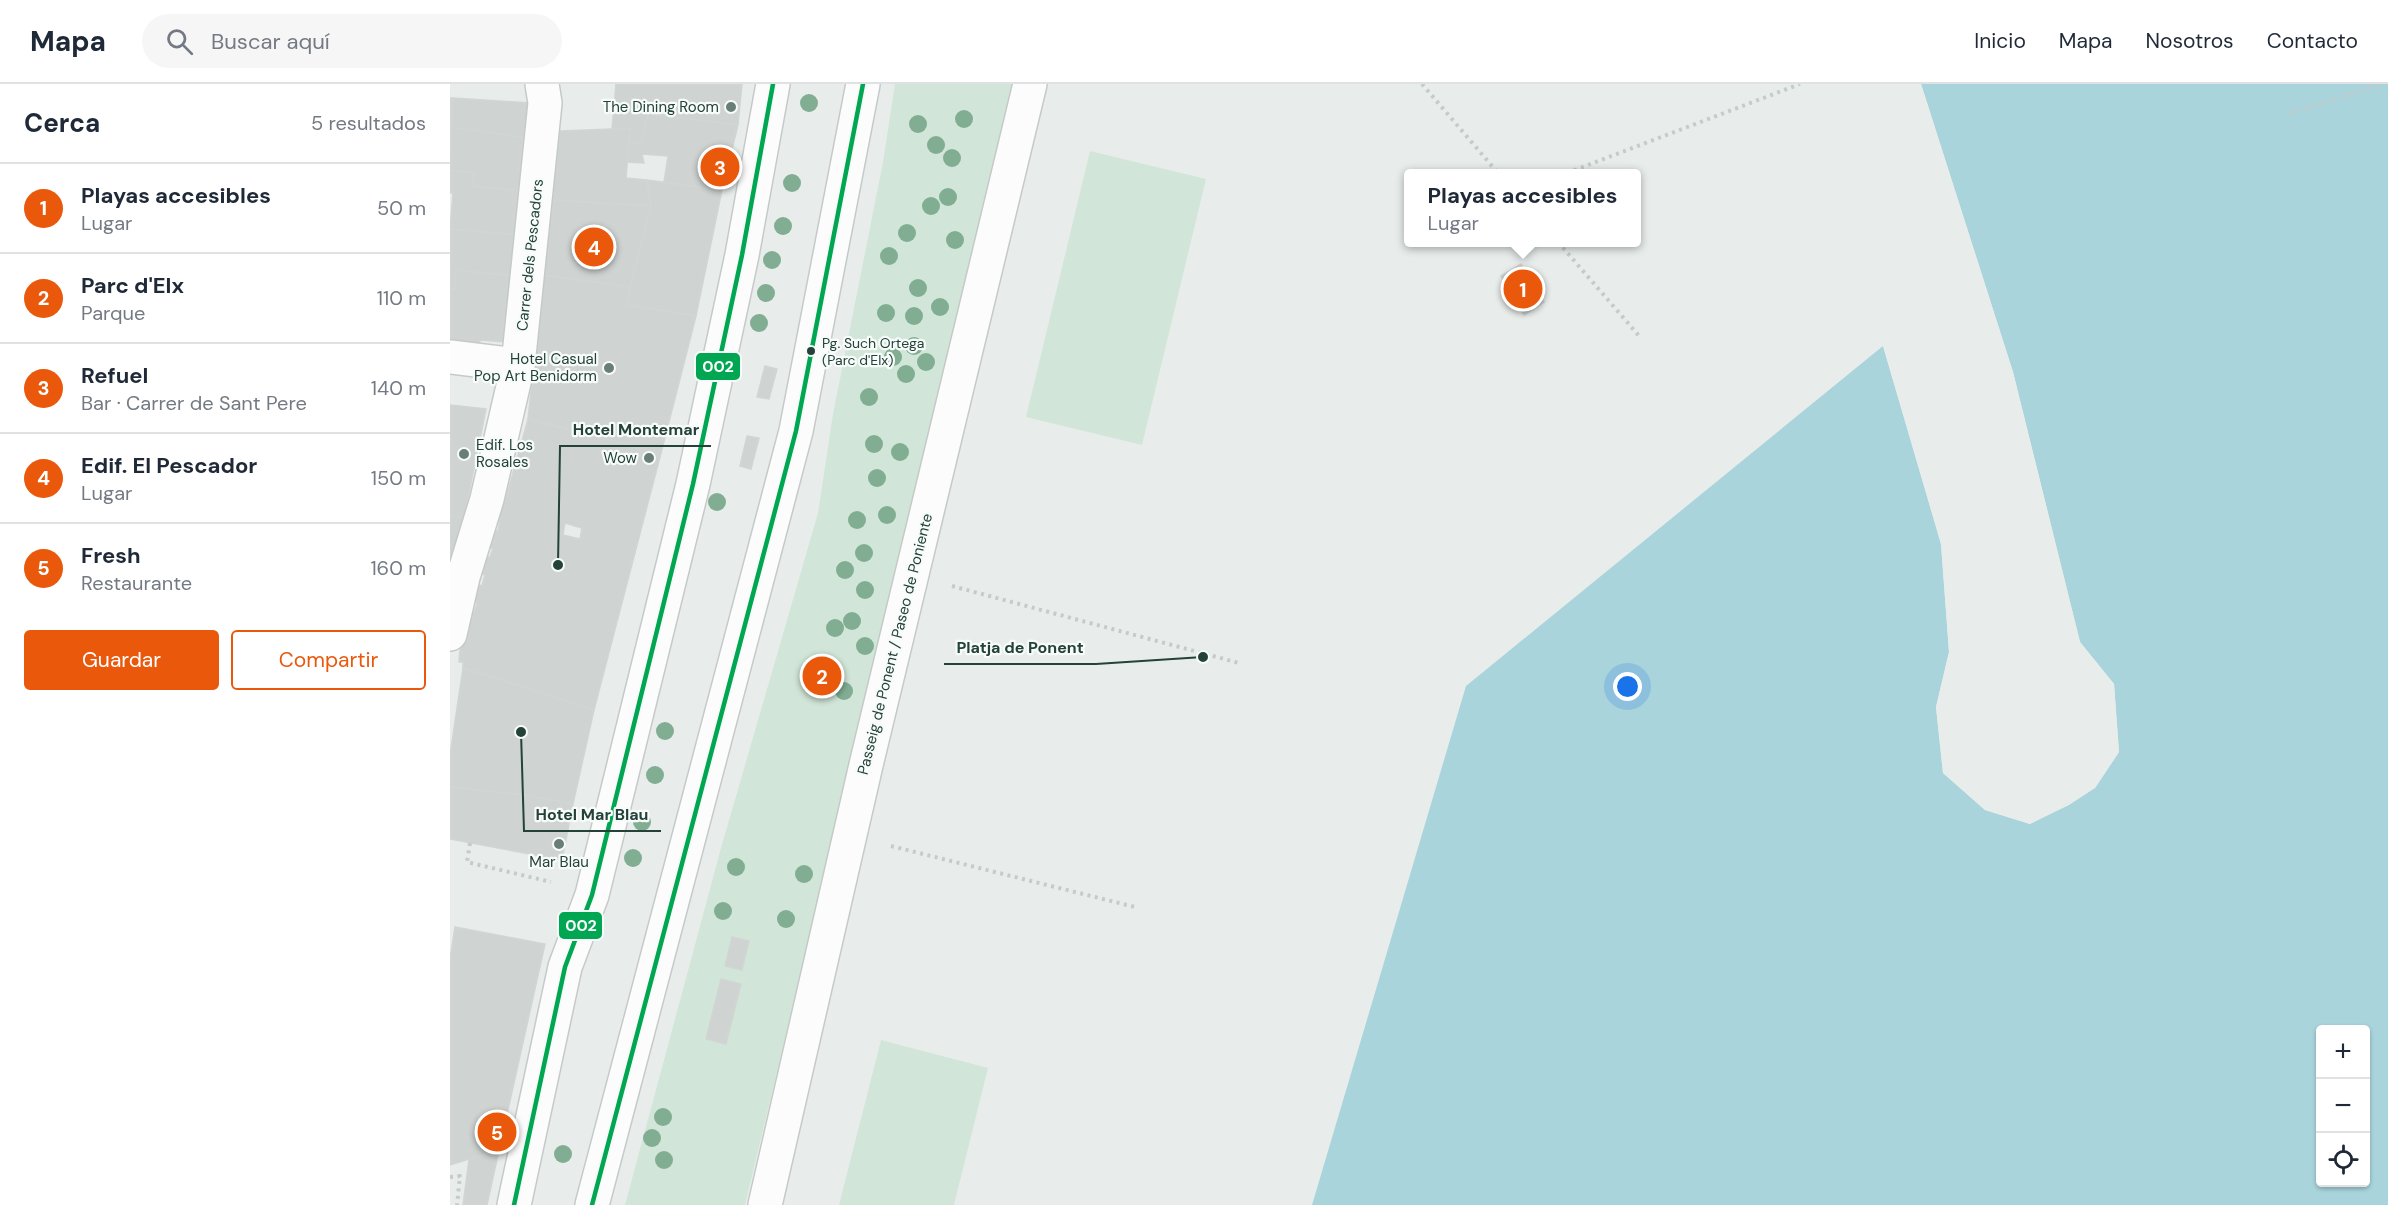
<!DOCTYPE html>
<html lang="es">
<head>
<meta charset="utf-8">
<style>
	:root { --surface:#fff; --page:#f6f6f7; --text:#1f2937; --muted:#747a83; --line:#e0e1e3; --accent:#ea580c }
	body { margin:0; font-family:"DM Sans",sans-serif; background:var(--page); color:var(--text) }
	.controls { position:absolute; right:18px; bottom:18px; display:grid; overflow:hidden; border-radius:6px; box-shadow:0 2px 4px #0004 }
	.controls button { width:54px; height:54px; display:grid; place-items:center; padding:0; border:0; border-bottom:2px solid var(--line); background:var(--surface); color:var(--text); font:30px sans-serif }
	.you { position:absolute; left:1178px; top:603px; width:21px; height:21px; margin:-15px; border:4px solid #fff; border-radius:50%; background:#1a73e8; box-shadow:0 0 0 9px #1a73e833 }
	.badge { display:grid; place-items:center; width:39px; height:39px; border-radius:50%; background:var(--accent); color:#fff; font-size:20px; font-weight:700 }
	.pin { position:absolute; translate:-50% -50%; border:3px solid #fff; box-shadow:0 2px 6px #0006 }
	.popup { position:absolute; left:954px; top:85px; width:237px; height:78px; box-sizing:border-box; display:grid; place-content:center; border-radius:6px; background:var(--surface); filter:drop-shadow(0 2px 4px #0005); font-size:20px; white-space:nowrap; color:var(--muted) }
	.popup b { font-size:22px; color:var(--text) }
	.popup::after { content:''; position:absolute; left:50%; top:100%; margin-left:-12px; border:12px solid transparent; border-top-color:var(--surface) }
	.list { margin:0; padding:0; list-style:none }
	h2 { display:flex; justify-content:space-between; align-items:center; height:78px; margin:0; padding:0 24px; font-size:26px }
	h2 small { font-size:20px; font-weight:400; color:var(--muted) }
	.list li { display:grid; grid-template-columns:39px 1fr auto; gap:18px; align-items:center; box-sizing:border-box; height:90px; padding:0 24px; border-top:2px solid var(--line) }
	.list b { display:block; font-size:22px; white-space:nowrap }
	.list p { margin:0; font-size:20px; white-space:nowrap; color:var(--muted) }
	.list em { font-size:20px; font-style:normal; color:var(--muted) }
	.actions { display:flex; gap:12px; padding:18px 24px }
	.actions a { flex:1; padding:14px 0; border:2px solid var(--accent); border-radius:6px; text-align:center; font-size:21px; color:var(--accent) }
	.actions .main { background:var(--accent); color:#fff }
	.icon { flex:none; width:33px; height:33px; fill:none; stroke:currentColor; stroke-width:2; stroke-linecap:round; stroke-linejoin:round }
	.map { position:relative; flex:none; width:1938px; height:1121px; overflow:hidden }
	header { display:flex; align-items:center; gap:36px; box-sizing:border-box; height:84px; padding:0 30px; background:var(--surface); border-bottom:2px solid var(--line) }
	header strong { font-size:28px }
	nav { display:flex; gap:33px; margin-inline-start:auto; font-size:21px }
	.search { width:420px; height:54px; background:var(--page); display:flex; align-items:center; gap:15px; box-sizing:border-box; padding:0 21px; border-radius:33px; color:var(--muted); font-size:22px }
	main { display:flex }
	aside { flex:1; background:var(--surface) }
	.map>svg:first-child { display:block }
	.green { fill:#d1e6d8 }
	.water { fill:#a9d4db; fill-rule:evenodd }
	.pier { fill:#e8edeb }
	.building { fill:#cfd4d2; stroke:#d1d6d4; stroke-width:1.5; fill-rule:evenodd }
	.lines { fill:none; stroke-linecap:round; stroke-linejoin:round }
	.minor-casing { stroke:#c5cac8; stroke-width:36 }
	.path { stroke:#c3ccca; stroke-width:4; stroke-dasharray:3 4.5; stroke-linecap:butt }
	.minor { stroke:#fcfcfc; stroke-width:33 }
	.bus-1-casing { stroke:#f7fbf9; stroke-width:9 }
	.bus-1 { stroke:#00a651; stroke-width:4.5 }
	.tree { fill:#81ae93 }
	.poi-dot { fill:#697e78; stroke:#f7fbf9; stroke-width:2 }
	.bus-dot { fill:#24423a; stroke:#f7fbf9; stroke-width:2 }
	.labels { text-anchor:middle; stroke-width:4.5; stroke-linejoin:round; paint-order:stroke }
	.bus-label { font-size:14px; fill:#24423a; stroke:#f7fbf9; text-anchor:start }
	.poi-label { font-size:15px; fill:#24423a; stroke:#f7fbf9; text-anchor:end }
	.street-label { font-size:15px; fill:#24423a; stroke:#f7fbf9 }
	.leader { fill:none; stroke:#24423a; stroke-width:2 }
	.callout-dot { fill:#24423a; stroke:#f7fbf9; stroke-width:2 }
	.callout-label { font-size:16px; text-anchor:middle; font-weight:bold; fill:#24423a; stroke:#f7fbf9; stroke-width:4.5; stroke-linejoin:round; paint-order:stroke }
	.line-badge { stroke:#f7fbf9; stroke-width:2 }
	.badge-label { font-size:16px; text-anchor:middle; font-weight:bold; fill:#fff }
</style>
</head>
<body>
<header>
<strong>Mapa</strong>
<div class="search"><svg class="icon" aria-label="search" viewBox="0 0 24 24"><circle cx="10" cy="10" r="6"/><path d="M15 15l6 6"/></svg>Buscar aquí</div>
<nav><a>Inicio</a><a>Mapa</a><a>Nosotros</a><a>Contacto</a></nav>
</header>
<main>
<aside>
<h2>Cerca<small>5 resultados</small></h2>
<ul class="list">
<li><span class="badge">1</span><div><b>Playas accesibles</b><p>Lugar</p></div><em>50 m</em></li>
<li><span class="badge">2</span><div><b>Parc d'Elx</b><p>Parque</p></div><em>110 m</em></li>
<li><span class="badge">3</span><div><b>Refuel</b><p>Bar · Carrer de Sant Pere</p></div><em>140 m</em></li>
<li><span class="badge">4</span><div><b>Edif. El Pescador</b><p>Lugar</p></div><em>150 m</em></li>
<li><span class="badge">5</span><div><b>Fresh</b><p>Restaurante</p></div><em>160 m</em></li>
</ul>
<div class="actions"><a class="main">Guardar</a><a>Compartir</a></div>
</aside>
<div class="map">
<svg width="1938" height="1121" viewBox="0 0 1938 1121">
	<rect width="100%" height="100%" fill="#e8edeb"/>
	<g class="green">
		<path d="M 445,0 L 564,0 L 295,1121 L 175,1121 L 271,764 L 368,429 L 383,330 L 433,78 Z"/>
		<path d="M 640,67 L 756,95 L 692,361 L 576,333 Z"/>
		<path d="M 431,956 L 538,984 L 504,1121 L 389,1121 Z"/>
	</g>
	<path class="water" d="M 1471,0 L 1938,0 L 1938,1121 L 862,1121 L 1016,602 L 1433,262 L 1491,460 L 1499,568 L 1486,623 L 1493,689 L 1535,726 L 1580,740 L 1645,704 L 1669,668 L 1664,600 L 1630,558 L 1563,288 ZM 1870,946 L 1916,946 L 1916,1098 L 1870,1098 Z"/>
	<path class="pier" d="M 1468,0 L 1471,0 L 1563,288 L 1630,558 L 1664,600 L 1669,668 L 1645,704 L 1619,721 L 1580,740 L 1535,726 L 1493,689 L 1486,623 L 1499,568 L 1491,460 L 1433,262 L 1434,259 L 1494,460 L 1502,568 L 1489,624 L 1495,688 L 1537,724 L 1580,736 L 1618,719 L 1643,701 L 1666,667 L 1661,601 L 1627,559 L 1560,289 Z"/>
	<g class="building">
		<path d="M 166,0 L 292,0 L 288,41 L 198,30 L 191,59 L 178,59 L 180,45 L 162,45 Z"/>
		<path d="M 0,14 L 3,14 L 0,60 Z"/>
		<path d="M 3,14 L 80,19 L 77,54 L 1,43 Z"/>
		<path d="M 198,30 L 288,41 L 272,106 L 214,98 L 218,72 L 192,70 L 194,79 L 177,78 L 178,59 L 191,59 Z"/>
		<path d="M 1,43 L 77,54 L 71,107 L 23,102 L 24,89 L 0,86 Z"/>
		<path d="M 162,45 L 180,45 L 176,94 L 197,96 L 201,122 L 102,116 L 110,47 Z"/>
		<path d="M 0,86 L 24,89 L 23,102 L 71,107 L 67,151 L 0,145 L 3,109 L 0,109 Z"/>
		<path d="M 197,96 L 272,106 L 246,232 L 177,221 L 180,203 L 201,122 Z"/>
		<path d="M 102,116 L 201,122 L 180,203 L 94,191 Z"/>
		<path d="M 0,145 L 67,151 L 62,192 L 6,186 L 5,205 L 0,205 Z"/>
		<path d="M 1071,180 L 1094,218 L 1074,231 L 1051,192 Z"/>
		<path d="M 6,186 L 62,192 L 55,258 L 30,256 L 29,262 L 0,259 L 0,205 L 5,205 Z"/>
		<path d="M 94,191 L 180,203 L 177,221 L 246,232 L 211,369 L 78,335 Z"/>
		<path d="M 315,282 L 327,285 L 319,315 L 307,313 Z"/>
		<path d="M 0,321 L 36,325 L 14,434 L 0,432 Z"/>
		<path d="M 78,335 L 211,369 L 144,626 L 13,584 L 13,578 L 9,578 L 10,567 L 15,551 L 18,552 L 19,546 L 16,545 L 21,527 L 24,529 L 27,519 L 24,518 L 29,501 L 32,502 L 35,491 L 31,490 L 36,473 L 40,473 L 43,464 L 39,464 L 43,446 L 48,447 L 50,435 L 47,434 L 52,414 L 56,414 ZM 115,439 L 132,444 L 130,455 L 113,451 Z"/>
		<path d="M 297,352 L 309,354 L 301,385 L 290,382 Z"/>
		<path d="M 0,432 L 14,434 L 0,496 Z"/>
		<path d="M 13,584 L 144,626 L 123,720 L 74,711 L 0,703 L 0,671 Z"/>
		<path d="M 0,703 L 74,711 L 123,720 L 112,776 L 0,755 Z"/>
		<path d="M 5,843 L 95,860 L 49,1066 L 0,1081 L 0,875 Z"/>
		<path d="M 282,853 L 299,857 L 292,886 L 275,882 Z"/>
		<path d="M 271,895 L 291,900 L 276,960 L 256,955 Z"/>
		<path d="M 49,1066 L 37,1121 L 13,1121 L 19,1076 Z"/>
	</g>
	<g class="lines">
		<defs>
			<g id="minor">
				<path d="M 0,273 L 68,281"/>
				<path d="M 0,550 L 13,493 L 37,415 L 68,281 L 95,19 L 92,0"/>
				<path d="M 64,1121 L 115,883 L 142,811 L 243,400 L 292,171 L 323,0"/>
				<path d="M 142,1121 L 346,347 L 413,0"/>
				<path d="M 315,1121 L 416,681 L 580,0"/>
			</g>
		</defs>
		<use href="#minor" class="minor-casing"/>
		<g class="path">
			<path d="M 972,0 L 1048,89"/>
			<path d="M 1840,29 L 1934,0"/>
			<path d="M 1117,89 L 1350,0"/>
			<path d="M 1108,158 L 1190,253"/>
			<path d="M 502,502 L 789,579"/>
			<path d="M 20,759 L 17,778 L 101,798"/>
			<path d="M 441,762 L 685,823"/>
			<path d="M 0,1093 L 10,1092 L 7,1121"/>
		</g>
		<use href="#minor" class="minor"/>
		<defs>
			<g id="bus-1">
				<path d="M 64,1121 L 115,883 L 142,811 L 243,400 L 292,171 L 323,0"/>
				<path d="M 142,1121 L 346,347 L 413,0"/>
			</g>
		</defs>
		<use href="#bus-1" class="bus-1-casing"/>
		<use href="#bus-1" class="bus-1"/>
	</g>
	<g class="tree">
		<circle cx="359" cy="19" r="9"/>
		<circle cx="514" cy="35" r="9"/>
		<circle cx="468" cy="40" r="9"/>
		<circle cx="486" cy="61" r="9"/>
		<circle cx="502" cy="74" r="9"/>
		<circle cx="342" cy="99" r="9"/>
		<circle cx="498" cy="113" r="9"/>
		<circle cx="481" cy="122" r="9"/>
		<circle cx="333" cy="142" r="9"/>
		<circle cx="457" cy="149" r="9"/>
		<circle cx="505" cy="156" r="9"/>
		<circle cx="439" cy="172" r="9"/>
		<circle cx="322" cy="176" r="9"/>
		<circle cx="468" cy="204" r="9"/>
		<circle cx="316" cy="209" r="9"/>
		<circle cx="490" cy="223" r="9"/>
		<circle cx="436" cy="229" r="9"/>
		<circle cx="464" cy="232" r="9"/>
		<circle cx="309" cy="239" r="9"/>
		<circle cx="464" cy="262" r="9"/>
		<circle cx="443" cy="273" r="9"/>
		<circle cx="476" cy="278" r="9"/>
		<circle cx="456" cy="290" r="9"/>
		<circle cx="419" cy="313" r="9"/>
		<circle cx="424" cy="360" r="9"/>
		<circle cx="450" cy="368" r="9"/>
		<circle cx="427" cy="394" r="9"/>
		<circle cx="267" cy="418" r="9"/>
		<circle cx="437" cy="431" r="9"/>
		<circle cx="407" cy="436" r="9"/>
		<circle cx="414" cy="469" r="9"/>
		<circle cx="395" cy="486" r="9"/>
		<circle cx="415" cy="506" r="9"/>
		<circle cx="402" cy="537" r="9"/>
		<circle cx="385" cy="544" r="9"/>
		<circle cx="415" cy="562" r="9"/>
		<circle cx="361" cy="589" r="9"/>
		<circle cx="394" cy="607" r="9"/>
		<circle cx="215" cy="647" r="9"/>
		<circle cx="205" cy="691" r="9"/>
		<circle cx="192" cy="738" r="9"/>
		<circle cx="183" cy="774" r="9"/>
		<circle cx="286" cy="783" r="9"/>
		<circle cx="354" cy="790" r="9"/>
		<circle cx="273" cy="827" r="9"/>
		<circle cx="336" cy="835" r="9"/>
		<circle cx="213" cy="1033" r="9"/>
		<circle cx="202" cy="1054" r="9"/>
		<circle cx="113" cy="1070" r="9"/>
		<circle cx="214" cy="1076" r="9"/>
	</g>
	<g class="poi-dot">
		<circle cx="281" cy="23" r="6"/>
		<circle cx="159" cy="284" r="6"/>
		<circle cx="14" cy="370" r="6"/>
		<circle cx="199" cy="374" r="6"/>
		<circle cx="109" cy="760" r="6"/>
	</g>
	<circle class="bus-dot" cx="361" cy="267" r="5"/>
	<g class="labels">
		<g class="bus-label">
			<text x="372" y="264">Pg. Such Ortega<tspan x="372" dy="17">(Parc d'Elx)</tspan></text>
		</g>
		<g class="poi-label">
			<text x="269" y="28">The Dining Room</text>
			<text x="147" y="280">Hotel Casual<tspan x="147" dy="17">Pop Art Benidorm</tspan></text>
			<text x="26" y="366" text-anchor="start">Edif. Los<tspan x="26" dy="17">Rosales</tspan></text>
			<text x="187" y="379">Wow</text>
			<text x="109" y="783" text-anchor="middle">Mar Blau</text>
		</g>
		<g class="street-label">
			<text transform="translate(80 171) rotate(-84)" y="5">Carrer dels Pescadors</text>
			<text transform="translate(445 560) rotate(-76)" y="5">Passeig de Ponent / Paseo de Poniente</text>
		</g>
	</g>
	<path class="leader" d="M108 481L110 362H261M753 573L646 580H494M71 648L74 747H211"/>
	<g class="callout-dot">
		<circle cx="108" cy="481" r="6"/>
		<circle cx="753" cy="573" r="6"/>
		<circle cx="71" cy="648" r="6"/>
	</g>
	<g class="callout-label">
		<text x="186" y="351">Hotel Montemar</text>
		<text x="570" y="569">Platja de Ponent</text>
		<text x="142" y="736">Hotel Mar Blau</text>
	</g>
	<g class="line-badge">
		<rect x="245" y="268" width="46" height="29" rx="6" fill="#00a651"/>
		<rect x="108" y="827" width="45" height="29" rx="6" fill="#00a651"/>
	</g>
	<g class="badge-label">
		<text x="268" y="288">002</text>
		<text x="131" y="847">002</text>
	</g>
</svg>
<div class="controls">
<button>+</button>
<button>−</button>
<button><svg class="icon" aria-label="locate" viewBox="0 0 24 24"><circle cx="12" cy="12" r="6"/><path d="M12 2v4M12 18v4M2 12h4M18 12h4"/></svg></button>
</div>
<div class="you"></div>
<div class="pin badge" style="left:1073px;top:205px">1</div>
<div class="popup"><b>Playas accesibles</b>Lugar</div>
<div class="pin badge" style="left:372px;top:592px">2</div>
<div class="pin badge" style="left:270px;top:83px">3</div>
<div class="pin badge" style="left:144px;top:163px">4</div>
<div class="pin badge" style="left:47px;top:1048px">5</div>
</div>
</main>
</body>
</html>
